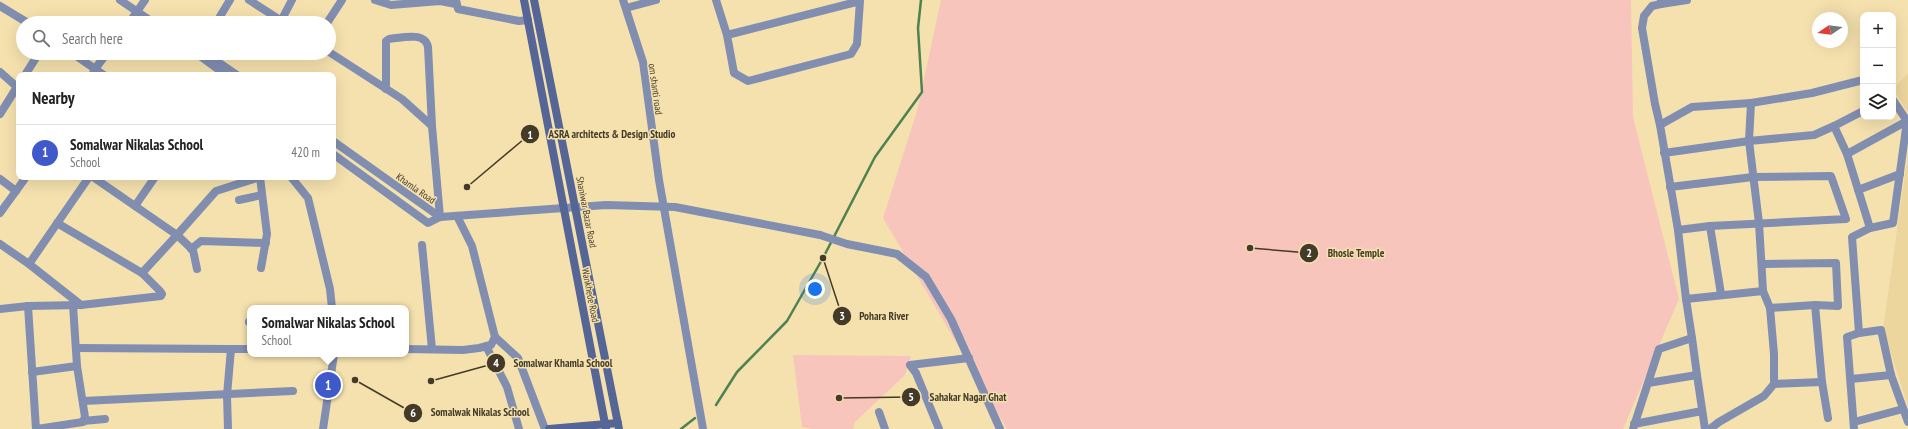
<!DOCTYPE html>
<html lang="en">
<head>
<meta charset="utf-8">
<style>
	:root { --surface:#fff; --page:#f2f2f2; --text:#222; --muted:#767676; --line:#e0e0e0; --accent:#3f59cb }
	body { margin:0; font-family:"PT Sans Narrow",sans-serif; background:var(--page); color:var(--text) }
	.controls { position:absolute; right:12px; top:12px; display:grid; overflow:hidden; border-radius:8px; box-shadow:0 4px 16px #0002 }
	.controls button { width:36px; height:36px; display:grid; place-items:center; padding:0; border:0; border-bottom:1px solid var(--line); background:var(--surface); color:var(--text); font:20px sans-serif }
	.compass { position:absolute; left:1812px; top:12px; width:36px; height:36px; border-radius:50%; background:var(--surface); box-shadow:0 4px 16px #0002; rotate:257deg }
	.you { position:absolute; left:815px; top:289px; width:14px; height:14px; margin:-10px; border:3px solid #fff; border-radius:50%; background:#1a73e8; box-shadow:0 0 0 6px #1a73e833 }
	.badge { display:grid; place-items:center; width:26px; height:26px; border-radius:50%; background:var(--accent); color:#fff; font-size:13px; font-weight:700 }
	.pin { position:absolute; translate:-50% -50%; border:2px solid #fff; box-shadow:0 1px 4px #0006 }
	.popup { position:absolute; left:247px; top:305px; width:162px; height:52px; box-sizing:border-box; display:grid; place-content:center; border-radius:8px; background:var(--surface); filter:drop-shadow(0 1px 3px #0005); font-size:13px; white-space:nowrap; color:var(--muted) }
	.popup b { font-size:15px; color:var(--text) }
	.popup::after { content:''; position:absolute; left:50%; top:100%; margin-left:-8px; border:8px solid transparent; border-top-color:var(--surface) }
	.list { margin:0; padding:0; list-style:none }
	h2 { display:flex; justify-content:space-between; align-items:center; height:52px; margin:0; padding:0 16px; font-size:17px }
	h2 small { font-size:13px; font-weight:400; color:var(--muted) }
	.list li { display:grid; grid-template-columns:26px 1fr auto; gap:12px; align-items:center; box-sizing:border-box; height:56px; padding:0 16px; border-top:1px solid var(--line) }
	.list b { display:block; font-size:15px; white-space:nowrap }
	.list p { margin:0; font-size:13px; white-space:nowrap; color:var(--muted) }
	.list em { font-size:13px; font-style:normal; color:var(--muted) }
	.icon { flex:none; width:22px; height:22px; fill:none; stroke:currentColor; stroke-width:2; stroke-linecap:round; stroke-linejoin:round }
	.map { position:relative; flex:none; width:1908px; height:429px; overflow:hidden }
	.search { position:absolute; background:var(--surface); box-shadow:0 4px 16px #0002; left:16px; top:16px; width:320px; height:44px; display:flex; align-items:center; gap:10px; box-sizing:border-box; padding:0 14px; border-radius:22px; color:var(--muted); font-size:15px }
	.panel { position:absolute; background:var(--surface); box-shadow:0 4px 16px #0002; left:16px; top:72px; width:320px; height:108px; border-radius:8px }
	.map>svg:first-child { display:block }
	.built { fill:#edd69d }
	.green { fill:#f8c5bd }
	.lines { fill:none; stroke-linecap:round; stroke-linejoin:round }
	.stream { stroke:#4e8252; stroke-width:2.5 }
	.minor { stroke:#818eb0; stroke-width:8 }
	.tertiary { stroke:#818eb0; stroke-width:8 }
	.secondary { stroke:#546596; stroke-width:8 }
	.labels { text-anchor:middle; stroke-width:3; stroke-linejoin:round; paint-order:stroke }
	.street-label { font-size:10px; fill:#433b27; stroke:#f5e1ae }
	.leader { fill:none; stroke:#433b27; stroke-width:1.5 }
	.callout-dot { fill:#433b27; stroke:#f5e1ae; stroke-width:1.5 }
	.mark-label { font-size:12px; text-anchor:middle; font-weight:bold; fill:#fff }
	.callout-label { font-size:11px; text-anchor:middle; font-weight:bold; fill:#433b27; stroke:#f5e1ae; stroke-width:3; stroke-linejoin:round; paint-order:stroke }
</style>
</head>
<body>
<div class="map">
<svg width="1908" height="429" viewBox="0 0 1908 429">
	<rect width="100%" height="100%" fill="#f5e1ae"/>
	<g class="built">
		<path d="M 1908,73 L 1908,113 L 1893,89 Z"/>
		<path d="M 1908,153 L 1908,406 L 1883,329 Z"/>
	</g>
	<g class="green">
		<path d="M 941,0 L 1631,0 L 1633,117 L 1679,299 L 1623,429 L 1007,429 L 883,218 L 917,111 Z"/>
		<path d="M 793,355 L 911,356 L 905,375 L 855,422 L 853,429 L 812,429 L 802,427 Z"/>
	</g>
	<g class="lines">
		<g class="stream">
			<path d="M 716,405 L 737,372 L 787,321 L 823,258 L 875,157 L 922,92 L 918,28 L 921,0"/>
			<path d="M 681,429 L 695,418"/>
		</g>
		<g class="minor">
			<path d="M 249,0 L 285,23"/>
			<path d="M 375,0 L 391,5 L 440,1 L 456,4"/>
			<path d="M 456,0 L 458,9 L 519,21 L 528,20"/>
			<path d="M 623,0 L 643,62 L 659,180 L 703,429"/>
			<path d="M 716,0 L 727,35 L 860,1 L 857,44 L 851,54 L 748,81 L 734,73 L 727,35"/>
			<path d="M 1661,0 L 1661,4 L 1687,0"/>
			<path d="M 0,6 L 28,23"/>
			<path d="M 626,8 L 656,0"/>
			<path d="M 281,21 L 292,0"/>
			<path d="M 129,23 L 145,0"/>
			<path d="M 216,23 L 230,0"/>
			<path d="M 327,23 L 342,0"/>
			<path d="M 329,52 L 402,99 L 432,126 L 440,217"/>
			<path d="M 72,53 L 95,69 L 107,53"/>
			<path d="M 0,72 L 17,87 L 0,114"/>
			<path d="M 25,75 L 39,53"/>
			<path d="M 92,75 L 95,69 L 104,75"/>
			<path d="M 386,89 L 386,41 L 389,39 C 401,38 425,31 428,47 L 432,126"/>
			<path d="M 1660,125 L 1655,104 L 1642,28 L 1644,16 L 1652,6 L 1661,4"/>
			<path d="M 1834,126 L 1814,135 L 1749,141 L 1751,103 L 1812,93 L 1863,80"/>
			<path d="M 1664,153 L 1749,141 L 1759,223 L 1763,291"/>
			<path d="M 1847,154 L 1907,121 L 1893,100"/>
			<path d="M 93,177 L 177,235 L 142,273"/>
			<path d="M 260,177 L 267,234 L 261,268"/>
			<path d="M 291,177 L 308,198 L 330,289 L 332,308"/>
			<path d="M 0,179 L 16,191 L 26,177"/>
			<path d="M 1670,187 L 1753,177 L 1831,176 L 1846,219 L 1710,226"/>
			<path d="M 1858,190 L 1900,174"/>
			<path d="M 239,200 L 262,195"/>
			<path d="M 135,206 L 155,177"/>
			<path d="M 0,213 L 16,191"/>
			<path d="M 1870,228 L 1893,223 L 1907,121"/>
			<path d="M 1678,230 L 1710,226 L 1721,294"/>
			<path d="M 820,235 L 847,244 L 897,254 L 926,277 L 951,319 L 1000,429"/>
			<path d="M 0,244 L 29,264 L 81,305"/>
			<path d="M 422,245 L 432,349"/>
			<path d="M 191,249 L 201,241 L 266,243"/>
			<path d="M 29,264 L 89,177"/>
			<path d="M 1762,264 L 1836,263 L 1838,306 L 1815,305 L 1822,382 L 1828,418"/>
			<path d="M 197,269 L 193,250 L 177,235 L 216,191 L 260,177"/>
			<path d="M 1686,299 L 1692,338"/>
			<path d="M 28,306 L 36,429"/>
			<path d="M 1770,308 L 1815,305"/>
			<path d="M 0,309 L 28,306 L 81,305 L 161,296 L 162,294 L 160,291 L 142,273 L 57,223"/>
			<path d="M 249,322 L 250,322"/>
			<path d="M 1859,333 L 1881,330 L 1891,375 L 1908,422"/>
			<path d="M 495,337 L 518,358 L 545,429"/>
			<path d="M 486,346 L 507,387 L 519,429"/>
			<path d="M 76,348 L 231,349 L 227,395 L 228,429"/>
			<path d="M 231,349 L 250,349"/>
			<path d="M 406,349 L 463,350 L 479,348 L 491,345 L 495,337 L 472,246 L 457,216"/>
			<path d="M 32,372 L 77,366"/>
			<path d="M 1697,375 L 1705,429"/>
			<path d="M 1851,379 L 1891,375"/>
			<path d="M 1774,384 L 1822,382"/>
			<path d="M 83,401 L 293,391"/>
			<path d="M 879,412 L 885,429"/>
			<path d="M 83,421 L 105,419"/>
			<path d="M 1854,422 L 1903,409"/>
			<path d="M 1634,424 L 1702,411"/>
			<path d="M 37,429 L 83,422 L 85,417 L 77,366 L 73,305"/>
			<path d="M 323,429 L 334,354"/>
			<path d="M 939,429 L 916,373 L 910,365 L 969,358"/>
			<path d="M 1633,429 L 1659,349 L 1692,338 L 1697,375 L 1648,383"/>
			<path d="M 1710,429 L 1719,422 L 1764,396 L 1774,384 L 1774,354 L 1770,308 L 1763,291 L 1686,299 L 1678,230 L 1660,125 L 1692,107 L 1751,103"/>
			<path d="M 1854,429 L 1847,337 L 1859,333 L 1852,237 L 1870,228 L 1847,154 L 1834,126 L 1863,111"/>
		</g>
		<g class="tertiary">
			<path d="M 120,0 L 154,23"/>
			<path d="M 196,53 L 226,75"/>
			<path d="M 205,53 L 237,75"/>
			<path d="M 333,141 L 440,217"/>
			<path d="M 333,154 L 428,223 L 440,217 L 606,205 L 675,207 L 820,235"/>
		</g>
		<g class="secondary">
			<path d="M 524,0 L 606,429"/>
			<path d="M 534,0 L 619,429"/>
			<path d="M 549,429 L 618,423"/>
		</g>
	</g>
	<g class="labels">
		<g class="street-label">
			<text transform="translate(656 89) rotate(82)" y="4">om shanti road</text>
			<text transform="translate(416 188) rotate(35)" y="4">Khamla Road</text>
			<text transform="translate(587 212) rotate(79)" y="4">Shaniwar Bazar Road</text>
			<text transform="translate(591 295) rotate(79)" y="4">Wankhede Road</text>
		</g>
	</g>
	<path class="leader" d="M467 187L530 134M1250 248L1309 253M823 258L842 316M431 381L496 363M839 398L911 397M355 380L413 413"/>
	<g class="callout-dot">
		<circle cx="467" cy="187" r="4"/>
		<circle cx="1250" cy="248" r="4"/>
		<circle cx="823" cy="258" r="4"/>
		<circle cx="431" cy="381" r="4"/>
		<circle cx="839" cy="398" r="4"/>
		<circle cx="355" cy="380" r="4"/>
		<circle cx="530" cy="134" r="10"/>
		<circle cx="1309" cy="253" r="10"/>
		<circle cx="842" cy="316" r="10"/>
		<circle cx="496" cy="363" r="10"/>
		<circle cx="911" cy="397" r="10"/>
		<circle cx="413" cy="413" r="10"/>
	</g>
	<g class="mark-label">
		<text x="530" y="139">1</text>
		<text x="1309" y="257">2</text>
		<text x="842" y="320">3</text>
		<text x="496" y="367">4</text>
		<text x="911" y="401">5</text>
		<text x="413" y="417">6</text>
	</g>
	<g class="callout-label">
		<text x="612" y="138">ASRA architects &amp; Design Studio</text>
		<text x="1356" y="257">Bhosle Temple</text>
		<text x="884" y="320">Pohara River</text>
		<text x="563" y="367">Somalwar Khamla School</text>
		<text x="968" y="401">Sahakar Nagar Ghat</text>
		<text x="480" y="416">Somalwak Nikalas School</text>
	</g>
</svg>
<div class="controls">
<button>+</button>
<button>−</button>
<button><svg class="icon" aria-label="layers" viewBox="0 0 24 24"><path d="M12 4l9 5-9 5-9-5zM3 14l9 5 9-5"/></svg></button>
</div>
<svg class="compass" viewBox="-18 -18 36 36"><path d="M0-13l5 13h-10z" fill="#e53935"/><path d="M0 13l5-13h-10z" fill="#767676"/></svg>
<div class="you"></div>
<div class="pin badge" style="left:328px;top:385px">1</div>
<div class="popup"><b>Somalwar Nikalas School</b>School</div>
<div class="search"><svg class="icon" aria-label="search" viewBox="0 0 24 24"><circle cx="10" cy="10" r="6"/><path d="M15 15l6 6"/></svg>Search here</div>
<section class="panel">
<h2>Nearby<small></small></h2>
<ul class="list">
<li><span class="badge">1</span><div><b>Somalwar Nikalas School</b><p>School</p></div><em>420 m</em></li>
</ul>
</section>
</div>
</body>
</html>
